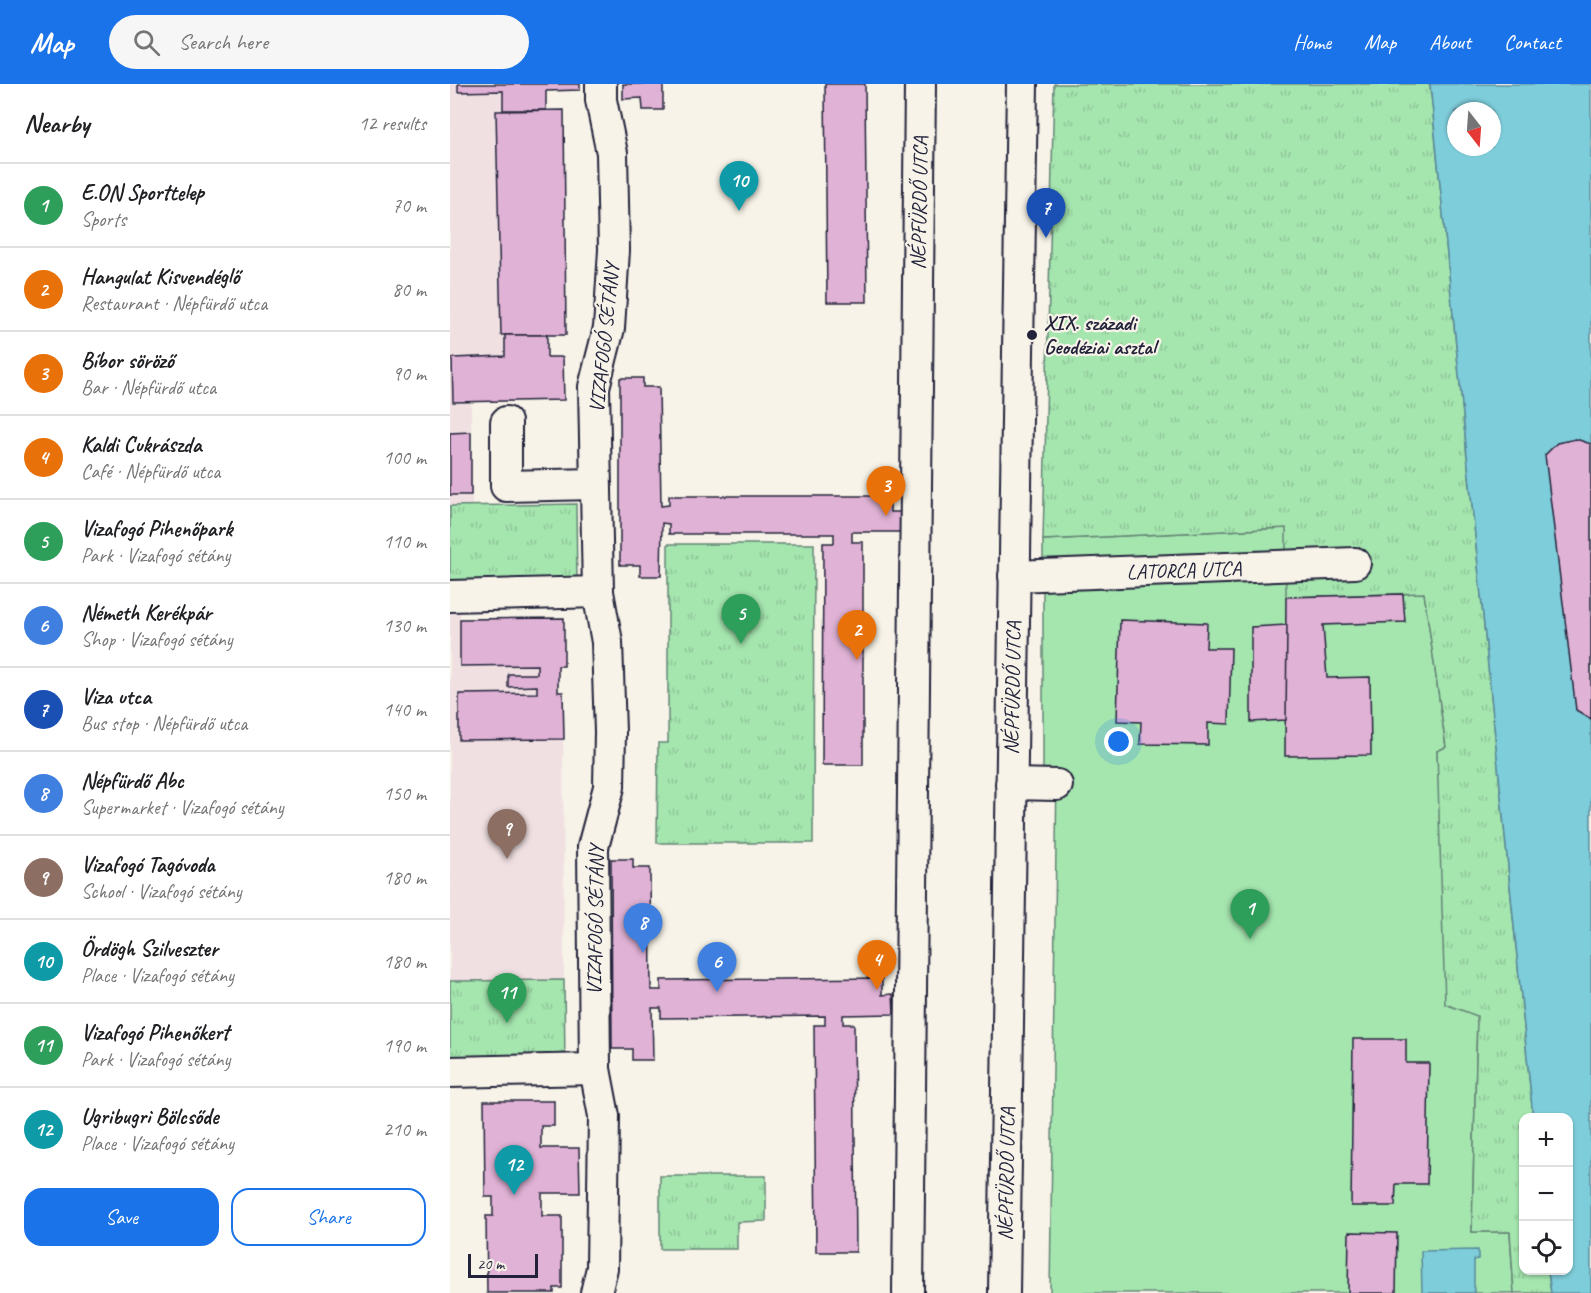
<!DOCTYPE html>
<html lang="en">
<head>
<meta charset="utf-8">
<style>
	:root { --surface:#fff; --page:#f6f6f6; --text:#202124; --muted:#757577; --line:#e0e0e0; --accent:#1a73e8 }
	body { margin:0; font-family:Caveat,sans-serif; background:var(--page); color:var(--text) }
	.controls { position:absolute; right:18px; bottom:18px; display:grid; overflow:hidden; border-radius:12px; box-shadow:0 2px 4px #0004 }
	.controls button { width:54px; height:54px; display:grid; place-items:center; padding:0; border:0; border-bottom:2px solid var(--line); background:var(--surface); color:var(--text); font:30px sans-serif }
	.compass { position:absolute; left:997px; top:18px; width:54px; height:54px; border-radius:50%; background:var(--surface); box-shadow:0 2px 4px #0004; rotate:163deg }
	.scale { position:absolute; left:18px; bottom:15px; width:70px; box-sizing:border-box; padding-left:6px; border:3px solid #22223b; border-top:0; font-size:16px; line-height:21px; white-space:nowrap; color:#22223b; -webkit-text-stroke:4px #f7f3e8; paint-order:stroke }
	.you { position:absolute; left:669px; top:658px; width:21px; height:21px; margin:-15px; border:4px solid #fff; border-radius:50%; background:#1a73e8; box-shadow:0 0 0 9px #1a73e833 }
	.badge { display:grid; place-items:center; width:39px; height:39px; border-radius:50%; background:var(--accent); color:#fff; font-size:20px; font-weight:700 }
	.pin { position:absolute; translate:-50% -50px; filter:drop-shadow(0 2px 3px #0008) }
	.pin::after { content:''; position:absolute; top:32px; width:21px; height:18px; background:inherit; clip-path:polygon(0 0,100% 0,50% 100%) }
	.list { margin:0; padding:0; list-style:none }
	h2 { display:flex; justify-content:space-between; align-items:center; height:78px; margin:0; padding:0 24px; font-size:26px }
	h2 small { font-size:20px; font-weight:400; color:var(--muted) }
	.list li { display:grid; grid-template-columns:39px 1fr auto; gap:18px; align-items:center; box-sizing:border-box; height:84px; padding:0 24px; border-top:2px solid var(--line) }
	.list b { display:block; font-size:22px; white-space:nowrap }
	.list p { margin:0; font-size:20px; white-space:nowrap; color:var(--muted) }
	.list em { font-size:20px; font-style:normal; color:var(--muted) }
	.actions { display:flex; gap:12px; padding:18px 24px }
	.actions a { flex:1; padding:14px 0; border:2px solid var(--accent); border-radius:18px; text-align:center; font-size:21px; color:var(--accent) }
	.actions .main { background:var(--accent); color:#fff }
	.icon { flex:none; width:33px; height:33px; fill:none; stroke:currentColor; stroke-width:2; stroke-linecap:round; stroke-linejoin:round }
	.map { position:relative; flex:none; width:1141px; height:1209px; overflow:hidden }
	header { display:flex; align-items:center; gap:36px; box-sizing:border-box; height:84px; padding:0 30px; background:var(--accent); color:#fff }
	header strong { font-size:28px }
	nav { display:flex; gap:33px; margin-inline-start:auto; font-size:21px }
	.search { width:420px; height:54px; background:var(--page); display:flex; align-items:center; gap:15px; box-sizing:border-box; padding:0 21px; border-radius:33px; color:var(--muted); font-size:22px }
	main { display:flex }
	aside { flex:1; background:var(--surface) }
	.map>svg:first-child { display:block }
	.built { fill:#f0e0e2 }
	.grass { fill:#a5e6af; stroke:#648475; stroke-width:1.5 }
	.park { fill:url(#park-tufts); stroke:#648475; stroke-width:1.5 }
	.water { fill:#7ecdda; stroke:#59899a; stroke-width:1.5; fill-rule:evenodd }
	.building { fill:#e0b2d5; stroke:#22223b; stroke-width:1.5 }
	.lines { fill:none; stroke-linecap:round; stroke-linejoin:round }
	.minor-casing { stroke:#22223b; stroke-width:34 }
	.minor { stroke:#f7f3e8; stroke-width:30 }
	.poi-dot { fill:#22223b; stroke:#f7f3e8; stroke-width:2 }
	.labels { text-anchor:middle; stroke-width:4.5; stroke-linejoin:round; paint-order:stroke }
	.street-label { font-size:21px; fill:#22223b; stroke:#f7f3e8 }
	.poi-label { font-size:21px; font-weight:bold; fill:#22223b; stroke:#f7f3e8; text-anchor:start }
</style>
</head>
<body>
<header>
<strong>Map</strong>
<div class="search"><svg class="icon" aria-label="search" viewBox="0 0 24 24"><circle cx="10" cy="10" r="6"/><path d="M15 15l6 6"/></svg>Search here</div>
<nav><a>Home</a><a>Map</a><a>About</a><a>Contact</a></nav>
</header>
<main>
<aside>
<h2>Nearby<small>12 results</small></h2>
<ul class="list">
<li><span class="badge" style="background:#2e9e5b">1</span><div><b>E.ON Sporttelep</b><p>Sports</p></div><em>70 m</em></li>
<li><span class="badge" style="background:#e8710a">2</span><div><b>Hangulat Kisvendéglő</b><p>Restaurant · Népfürdő utca</p></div><em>80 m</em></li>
<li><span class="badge" style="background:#e8710a">3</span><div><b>Bíbor söröző</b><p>Bar · Népfürdő utca</p></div><em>90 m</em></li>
<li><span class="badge" style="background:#e8710a">4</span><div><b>Kaldi Cukrászda</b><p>Café · Népfürdő utca</p></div><em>100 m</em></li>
<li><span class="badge" style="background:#2e9e5b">5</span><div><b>Vizafogó Pihenőpark</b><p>Park · Vizafogó sétány</p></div><em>110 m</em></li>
<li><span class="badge" style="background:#3f7fe0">6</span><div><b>Németh Kerékpár</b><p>Shop · Vizafogó sétány</p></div><em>130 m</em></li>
<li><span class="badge" style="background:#1a4fb4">7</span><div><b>Viza utca</b><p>Bus stop · Népfürdő utca</p></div><em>140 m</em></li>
<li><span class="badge" style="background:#3f7fe0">8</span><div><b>Népfürdő Abc</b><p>Supermarket · Vizafogó sétány</p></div><em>150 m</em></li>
<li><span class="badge" style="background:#8d6e63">9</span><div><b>Vizafogó Tagóvoda</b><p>School · Vizafogó sétány</p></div><em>180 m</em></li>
<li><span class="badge" style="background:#0f9aa8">10</span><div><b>Ördögh Szilveszter</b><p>Place · Vizafogó sétány</p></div><em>180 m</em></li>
<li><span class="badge" style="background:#2e9e5b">11</span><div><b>Vizafogó Pihenőkert</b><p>Park · Vizafogó sétány</p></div><em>190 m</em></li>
<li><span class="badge" style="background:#0f9aa8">12</span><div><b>Ugribugri Bölcsőde</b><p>Place · Vizafogó sétány</p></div><em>210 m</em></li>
</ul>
<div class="actions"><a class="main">Save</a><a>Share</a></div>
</aside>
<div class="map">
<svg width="1141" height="1209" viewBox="0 0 1141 1209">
	<defs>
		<pattern id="park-tufts" width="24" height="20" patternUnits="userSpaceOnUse" patternTransform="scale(1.5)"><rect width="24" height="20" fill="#a5e6af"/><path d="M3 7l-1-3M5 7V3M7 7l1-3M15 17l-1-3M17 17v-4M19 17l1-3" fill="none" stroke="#8ec597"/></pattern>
	</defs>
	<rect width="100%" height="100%" fill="#f7f3e8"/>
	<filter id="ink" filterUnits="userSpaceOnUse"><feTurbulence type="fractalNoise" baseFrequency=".0167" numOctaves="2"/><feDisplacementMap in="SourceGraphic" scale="12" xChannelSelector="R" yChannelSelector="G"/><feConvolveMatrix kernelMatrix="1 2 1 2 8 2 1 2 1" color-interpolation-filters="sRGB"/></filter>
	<g filter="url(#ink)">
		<g class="built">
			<path d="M 0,0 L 130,0 L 130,6 L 96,7 L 96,26 L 114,26 L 116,251 L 97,252 L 97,273 L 113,273 L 114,316 L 21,318 L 22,422 L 0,422 Z"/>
			<path d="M 0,526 L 10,526 L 10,535 L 114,534 L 114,582 L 108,582 L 108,607 L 113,608 L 114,896 L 0,897 Z"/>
		</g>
		<path class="grass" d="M 836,444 L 953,510 L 974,508 L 996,663 L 987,667 L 993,791 L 1027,932 L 1022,1148 L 1060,1148 L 1064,1209 L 600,1209 L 607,687 L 593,686 L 593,456 Z"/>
		<g class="park">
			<path d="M 604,0 L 980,0 L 1083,1033 L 1074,1034 L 1074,1186 L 1098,1187 L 1101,1209 L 1064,1209 L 1060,1148 L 1022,1148 L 1027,932 L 995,920 L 987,667 L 996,663 L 974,509 L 836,513 L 836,444 L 593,456 Z"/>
			<path d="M 126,420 L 127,501 L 0,503 L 0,422 Z"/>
			<path d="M 218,460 L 364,460 L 363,759 L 207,759 L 208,659 L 218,659 Z"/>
			<path d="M 114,896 L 115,981 L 0,982 L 0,897 Z"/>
			<path d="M 210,1092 L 316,1092 L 316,1137 L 287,1138 L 287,1165 L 210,1165 Z"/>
		</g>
		<g class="water">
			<path d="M 980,0 L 1141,0 L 1141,1209 L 1101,1209 L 1098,1187 L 1118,1186 L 1118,1034 L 1083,1033 ZM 1006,27 L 1042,27 L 1042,63 L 1006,63 Z"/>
			<path d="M 1028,1166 L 1028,1175 L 1024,1176 L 1024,1209 L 972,1209 L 971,1167 Z"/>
		</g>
		<g class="building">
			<path d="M 8,0 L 130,0 L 130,6 L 96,7 L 96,26 L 53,26 L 53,7 L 8,8 Z"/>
			<path d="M 173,0 L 213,0 L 213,26 L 193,26 L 192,14 L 173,15 Z"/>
			<path d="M 375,0 L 415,0 L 417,218 L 377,218 Z"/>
			<path d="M 114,26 L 116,251 L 51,251 L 46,27 Z"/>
			<path d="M 55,251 L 97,251 L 97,273 L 113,273 L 114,316 L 3,318 L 2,274 L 55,272 Z"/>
			<path d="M 170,294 L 193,294 L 193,303 L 209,303 L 211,422 L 219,421 L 219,412 L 440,412 L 440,428 L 452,428 L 453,448 L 402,448 L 402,458 L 413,458 L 413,681 L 372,681 L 373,459 L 384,459 L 384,450 L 219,450 L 219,440 L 212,439 L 211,492 L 190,492 L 190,481 L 170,481 Z"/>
			<path d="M 21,348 L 21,411 L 0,411 L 0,349 Z"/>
			<path d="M 1126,355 L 1141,360 L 1141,635 L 1126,626 L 1095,371 L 1107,359 Z"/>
			<path d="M 953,510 L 955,538 L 873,541 L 877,594 L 920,593 L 921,671 L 835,672 L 836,513 Z"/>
			<path d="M 114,534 L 114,582 L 108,582 L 108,608 L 113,608 L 114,655 L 9,656 L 9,610 L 87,609 L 87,602 L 58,603 L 58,590 L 87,590 L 87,581 L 10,582 L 10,535 Z"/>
			<path d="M 670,536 L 757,539 L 756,564 L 781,564 L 779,640 L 758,639 L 758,661 L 690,660 L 691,638 L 667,637 Z"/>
			<path d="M 837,541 L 836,636 L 801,638 L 801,543 Z"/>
			<path d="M 161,775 L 183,775 L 183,784 L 200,784 L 201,906 L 211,906 L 211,896 L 432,894 L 432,911 L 443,910 L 444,930 L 393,931 L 393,940 L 404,940 L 406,1168 L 366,1168 L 364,941 L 375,941 L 375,932 L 211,934 L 211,924 L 202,924 L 203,976 L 182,976 L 182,965 L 162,965 Z"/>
			<path d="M 903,955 L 956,955 L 956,979 L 979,979 L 977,1100 L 946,1100 L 945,1122 L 901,1122 Z"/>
			<path d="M 34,1017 L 104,1017 L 104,1042 L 91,1042 L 91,1064 L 129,1064 L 130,1109 L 92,1109 L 92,1132 L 112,1132 L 112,1204 L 104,1204 L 104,1209 L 37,1209 L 36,1132 L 43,1132 L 43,1113 L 35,1113 Z"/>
			<path d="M 899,1148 L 947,1149 L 946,1209 L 898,1209 Z"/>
		</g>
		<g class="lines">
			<defs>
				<g id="minor">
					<path d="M 56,338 L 56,402 L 145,400"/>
					<path d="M 564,492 L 905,479"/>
					<path d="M 0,512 L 148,508"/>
					<path d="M 561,700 L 607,701"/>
					<path d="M 0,988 L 145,985"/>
					<path d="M 146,1209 L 152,1184 L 154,1032 L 145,985 L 143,763 L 159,703 L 160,648 L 157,558 L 148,508 L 144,303 L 159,244 L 164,166 L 162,69 L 151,16 L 151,0"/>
					<path d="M 458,1209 L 470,0"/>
					<path d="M 554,1209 L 572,0"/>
				</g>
			</defs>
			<use href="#minor" class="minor-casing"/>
			<use href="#minor" class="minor"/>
		</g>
	</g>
	<circle class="poi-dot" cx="582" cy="251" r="6"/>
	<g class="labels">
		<g class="street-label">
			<text transform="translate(469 119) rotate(-89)" y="7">NÉPFÜRDŐ UTCA</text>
			<text transform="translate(154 254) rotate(-84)" y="7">VIZAFOGÓ SÉTÁNY</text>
			<text transform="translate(734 486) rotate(-2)" y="7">LATORCA UTCA</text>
			<text transform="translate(562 604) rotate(-89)" y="7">NÉPFÜRDŐ UTCA</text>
			<text transform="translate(145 836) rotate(-89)" y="7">VIZAFOGÓ SÉTÁNY</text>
			<text transform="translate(556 1090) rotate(-89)" y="7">NÉPFÜRDŐ UTCA</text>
		</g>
		<g class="poi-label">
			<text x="594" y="246">XIX. századi<tspan x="594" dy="24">Geodéziai asztal</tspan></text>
		</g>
	</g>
</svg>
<div class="controls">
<button>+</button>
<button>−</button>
<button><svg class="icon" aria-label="locate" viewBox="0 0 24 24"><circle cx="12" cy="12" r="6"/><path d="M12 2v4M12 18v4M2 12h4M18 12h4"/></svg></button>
</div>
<svg class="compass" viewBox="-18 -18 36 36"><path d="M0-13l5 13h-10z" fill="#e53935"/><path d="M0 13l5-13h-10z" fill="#757577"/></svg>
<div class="scale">20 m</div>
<div class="you"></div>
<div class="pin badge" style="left:800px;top:855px;background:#2e9e5b">1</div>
<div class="pin badge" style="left:407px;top:576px;background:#e8710a">2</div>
<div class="pin badge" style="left:436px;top:432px;background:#e8710a">3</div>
<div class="pin badge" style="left:427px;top:906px;background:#e8710a">4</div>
<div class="pin badge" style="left:291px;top:560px;background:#2e9e5b">5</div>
<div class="pin badge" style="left:267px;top:908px;background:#3f7fe0">6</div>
<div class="pin badge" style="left:596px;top:154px;background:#1a4fb4">7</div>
<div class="pin badge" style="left:193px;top:869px;background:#3f7fe0">8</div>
<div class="pin badge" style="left:57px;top:775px;background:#8d6e63">9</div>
<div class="pin badge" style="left:289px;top:127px;background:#0f9aa8">10</div>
<div class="pin badge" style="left:57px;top:939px;background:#2e9e5b">11</div>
<div class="pin badge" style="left:64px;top:1111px;background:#0f9aa8">12</div>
</div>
</main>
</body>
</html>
